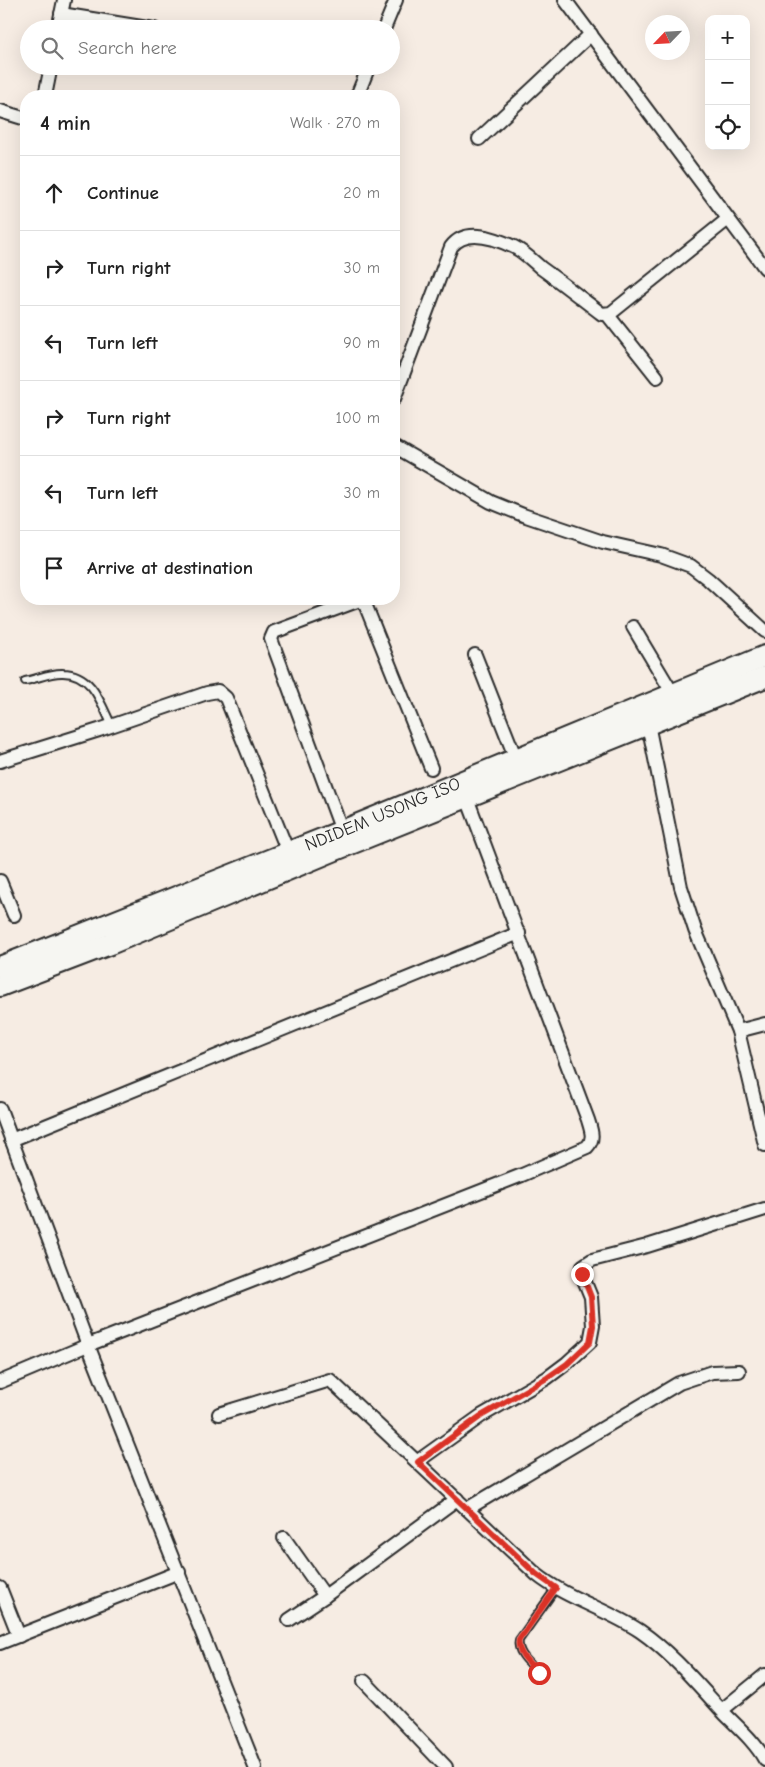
<!DOCTYPE html>
<html lang="en">
<head>
<meta charset="utf-8">
<style>
	:root { --surface:#fff; --page:#f2f2f2; --text:#222; --muted:#767676; --line:#e0e0e0 }
	body { margin:0; font-family:"Comic Neue",sans-serif; background:var(--page); color:var(--text) }
	.controls { position:absolute; right:15px; top:15px; display:grid; overflow:hidden; border-radius:10px; box-shadow:0 5px 20px #0002 }
	.controls button { width:45px; height:45px; display:grid; place-items:center; padding:0; border:0; border-bottom:1px solid var(--line); background:var(--surface); color:var(--text); font:25px sans-serif }
	.compass { position:absolute; left:645px; top:15px; width:45px; height:45px; border-radius:50%; background:var(--surface); box-shadow:0 5px 20px #0002; rotate:245deg }
	.stop { position:absolute; width:15px; height:15px; margin:-11px; border:4px solid #d93025; border-radius:50%; background:#fff }
	.stop.end { background:#d93025; border-color:#fff; box-shadow:0 1px 5px #0008 }
	.list { margin:0; padding:0; list-style:none }
	h2 { display:flex; justify-content:space-between; align-items:center; height:65px; margin:0; padding:0 20px; font-size:21px }
	h2 small { font-size:16px; font-weight:400; color:var(--muted) }
	.list li { display:grid; grid-template-columns:32px 1fr auto; gap:15px; align-items:center; box-sizing:border-box; height:75px; padding:0 20px; border-top:1px solid var(--line) }
	.list b { display:block; font-size:19px; white-space:nowrap }
	.list em { font-size:16px; font-style:normal; color:var(--muted) }
	.icon { flex:none; width:28px; height:28px; fill:none; stroke:currentColor; stroke-width:2; stroke-linecap:round; stroke-linejoin:round }
	.map { position:relative; flex:none; width:765px; height:1767px; overflow:hidden }
	.search { position:absolute; background:var(--surface); box-shadow:0 5px 20px #0002; left:20px; top:20px; width:380px; height:55px; display:flex; align-items:center; gap:12px; box-sizing:border-box; padding:0 18px; border-radius:28px; color:var(--muted); font-size:19px }
	.panel { position:absolute; background:var(--surface); box-shadow:0 5px 20px #0002; left:20px; top:90px; width:380px; height:515px; border-radius:20px }
	.map>svg:first-child { display:block }
	.lines { fill:none; stroke-linecap:round; stroke-linejoin:round }
	.service-casing { stroke:#2b2b2b; stroke-width:10 }
	.minor-casing { stroke:#2b2b2b; stroke-width:16 }
	.trunk-casing { stroke:#2b2b2b; stroke-width:24 }
	.service { stroke:#f6f6f2; stroke-width:6 }
	.minor { stroke:#f6f6f2; stroke-width:12 }
	.trunk { stroke:#f6f6f2; stroke-width:20 }
	.route { stroke:#d93025; stroke-width:6 }
	.labels { text-anchor:middle; stroke-width:4; stroke-linejoin:round; paint-order:stroke }
	.street-label { font-size:18px; fill:#2b2b2b; stroke:#f6f6f2 }
</style>
</head>
<body>
<div class="map">
<svg width="765" height="1767" viewBox="0 0 765 1767">
	<rect width="100%" height="100%" fill="#f6ece3"/>
	<filter id="ink" filterUnits="userSpaceOnUse"><feTurbulence type="fractalNoise" baseFrequency=".02" numOctaves="2"/><feDisplacementMap in="SourceGraphic" scale="10" xChannelSelector="R" yChannelSelector="G"/><feConvolveMatrix kernelMatrix="1 2 1 2 8 2 1 2 1" color-interpolation-filters="sRGB"/></filter>
	<g filter="url(#ink)">
		<g class="lines">
			<defs>
				<g id="service">
					<path d="M 25,681 C 37,679 51,672 63,673 C 92,673 101,703 112,726"/>
					<path d="M 539,1673 C 531,1664 516,1653 519,1640 L 556,1588"/>
				</g>
				<g id="minor">
					<path d="M 565,0 L 765,268"/>
					<path d="M 61,14 L 154,29"/>
					<path d="M 58,29 L 64,0"/>
					<path d="M 384,29 L 396,0"/>
					<path d="M 45,96 L 51,66"/>
					<path d="M 357,96 L 369,66"/>
					<path d="M 0,111 L 26,119"/>
					<path d="M 479,139 L 591,34"/>
					<path d="M 607,314 L 657,377"/>
					<path d="M 394,399 L 451,247 C 466,227 495,238 514,247 C 524,252 533,261 541,268 C 562,283 582,299 602,314 L 611,313 L 728,219"/>
					<path d="M 394,446 L 491,502 L 523,515 L 603,542 L 661,555 L 691,566 L 708,579 L 765,631"/>
					<path d="M 633,627 L 673,694"/>
					<path d="M 475,655 L 516,759"/>
					<path d="M 648,724 L 681,887 L 695,930 L 738,1031 L 765,1145"/>
					<path d="M 0,761 L 99,730 L 207,693 L 218,691 L 226,698 L 288,852"/>
					<path d="M 342,831 L 271,639 L 274,632 L 360,600 L 365,604 L 431,768"/>
					<path d="M 0,881 L 14,915"/>
					<path d="M 738,1031 L 765,1024"/>
					<path d="M 0,1109 L 88,1345 L 255,1767"/>
					<path d="M 11,1140 L 519,933"/>
					<path d="M 0,1382 L 88,1345 L 522,1175 L 587,1147 C 595,1139 591,1130 588,1120 L 467,798"/>
					<path d="M 219,1414 L 330,1380 L 536,1574 C 567,1599 607,1609 640,1631 C 672,1653 699,1686 725,1714 C 739,1728 756,1743 765,1760"/>
					<path d="M 418,1461 L 481,1416 L 547,1378 L 567,1363 L 590,1342 L 593,1326 L 591,1297 L 582,1275 L 583,1266 L 592,1260 L 647,1246 L 765,1209"/>
					<path d="M 467,1509 L 679,1383 L 712,1372 L 739,1371"/>
					<path d="M 284,1538 L 325,1596"/>
					<path d="M 0,1588 L 19,1636"/>
					<path d="M 289,1620 L 325,1596 L 457,1499"/>
					<path d="M 0,1643 L 179,1572"/>
					<path d="M 364,1681 L 446,1767"/>
					<path d="M 722,1710 L 765,1675"/>
				</g>
				<g id="trunk">
					<path id="s1" d="M 0,967 L 342,831 L 765,656"/>
					<path d="M 0,986 L 110,944 L 333,851 L 765,677"/>
				</g>
			</defs>
			<use href="#service" class="service-casing"/>
			<use href="#minor" class="minor-casing"/>
			<use href="#trunk" class="trunk-casing"/>
			<use href="#service" class="service"/>
			<use href="#minor" class="minor"/>
			<use href="#trunk" class="trunk"/>
		</g>
	</g>
	<g class="lines" filter="url(#ink)">
		<path class="route" d="M 539,1673 C 531,1664 516,1653 519,1640 L 556,1588 L 536,1574 L 418,1462 L 481,1416 L 547,1378 L 567,1364 L 590,1342 L 593,1326 L 591,1297 L 582,1274"/>
	</g>
	<g class="labels">
		<g class="street-label">
			<text dy="6" stroke="none"><textPath href="#s1" startOffset="412">NDIDEM USONG ISO</textPath></text>
		</g>
	</g>
</svg>
<div class="controls">
<button>+</button>
<button>−</button>
<button><svg class="icon" aria-label="locate" viewBox="0 0 24 24"><circle cx="12" cy="12" r="6"/><path d="M12 2v4M12 18v4M2 12h4M18 12h4"/></svg></button>
</div>
<svg class="compass" viewBox="-18 -18 36 36"><path d="M0-13l5 13h-10z" fill="#e53935"/><path d="M0 13l5-13h-10z" fill="#767676"/></svg>
<div class="stop" style="left:539px;top:1673px"></div>
<div class="stop end" style="left:582px;top:1274px"></div>
<div class="search"><svg class="icon" aria-label="search" viewBox="0 0 24 24"><circle cx="10" cy="10" r="6"/><path d="M15 15l6 6"/></svg>Search here</div>
<section class="panel">
<h2>4 min<small>Walk · 270 m</small></h2>
<ul class="list">
<li><svg class="icon" aria-label="ahead" viewBox="0 0 24 24"><path d="M12 20V5M6 11l6-6 6 6"/></svg><div><b>Continue</b></div><em>20 m</em></li>
<li><svg class="icon" aria-label="right" viewBox="0 0 24 24"><path d="M7 20v-9h11M14 6l5 5-5 5"/></svg><div><b>Turn right</b></div><em>30 m</em></li>
<li><svg class="icon" aria-label="left" viewBox="0 0 24 24"><path d="M17 20v-9H6M10 6l-5 5 5 5"/></svg><div><b>Turn left</b></div><em>90 m</em></li>
<li><svg class="icon" aria-label="right" viewBox="0 0 24 24"><path d="M7 20v-9h11M14 6l5 5-5 5"/></svg><div><b>Turn right</b></div><em>100 m</em></li>
<li><svg class="icon" aria-label="left" viewBox="0 0 24 24"><path d="M17 20v-9H6M10 6l-5 5 5 5"/></svg><div><b>Turn left</b></div><em>30 m</em></li>
<li><svg class="icon" aria-label="arrive" viewBox="0 0 24 24"><path d="M6 21V4h12l-3 4 3 4H6"/></svg><div><b>Arrive at destination</b></div></li>
</ul>
</section>
</div>
</body>
</html>
